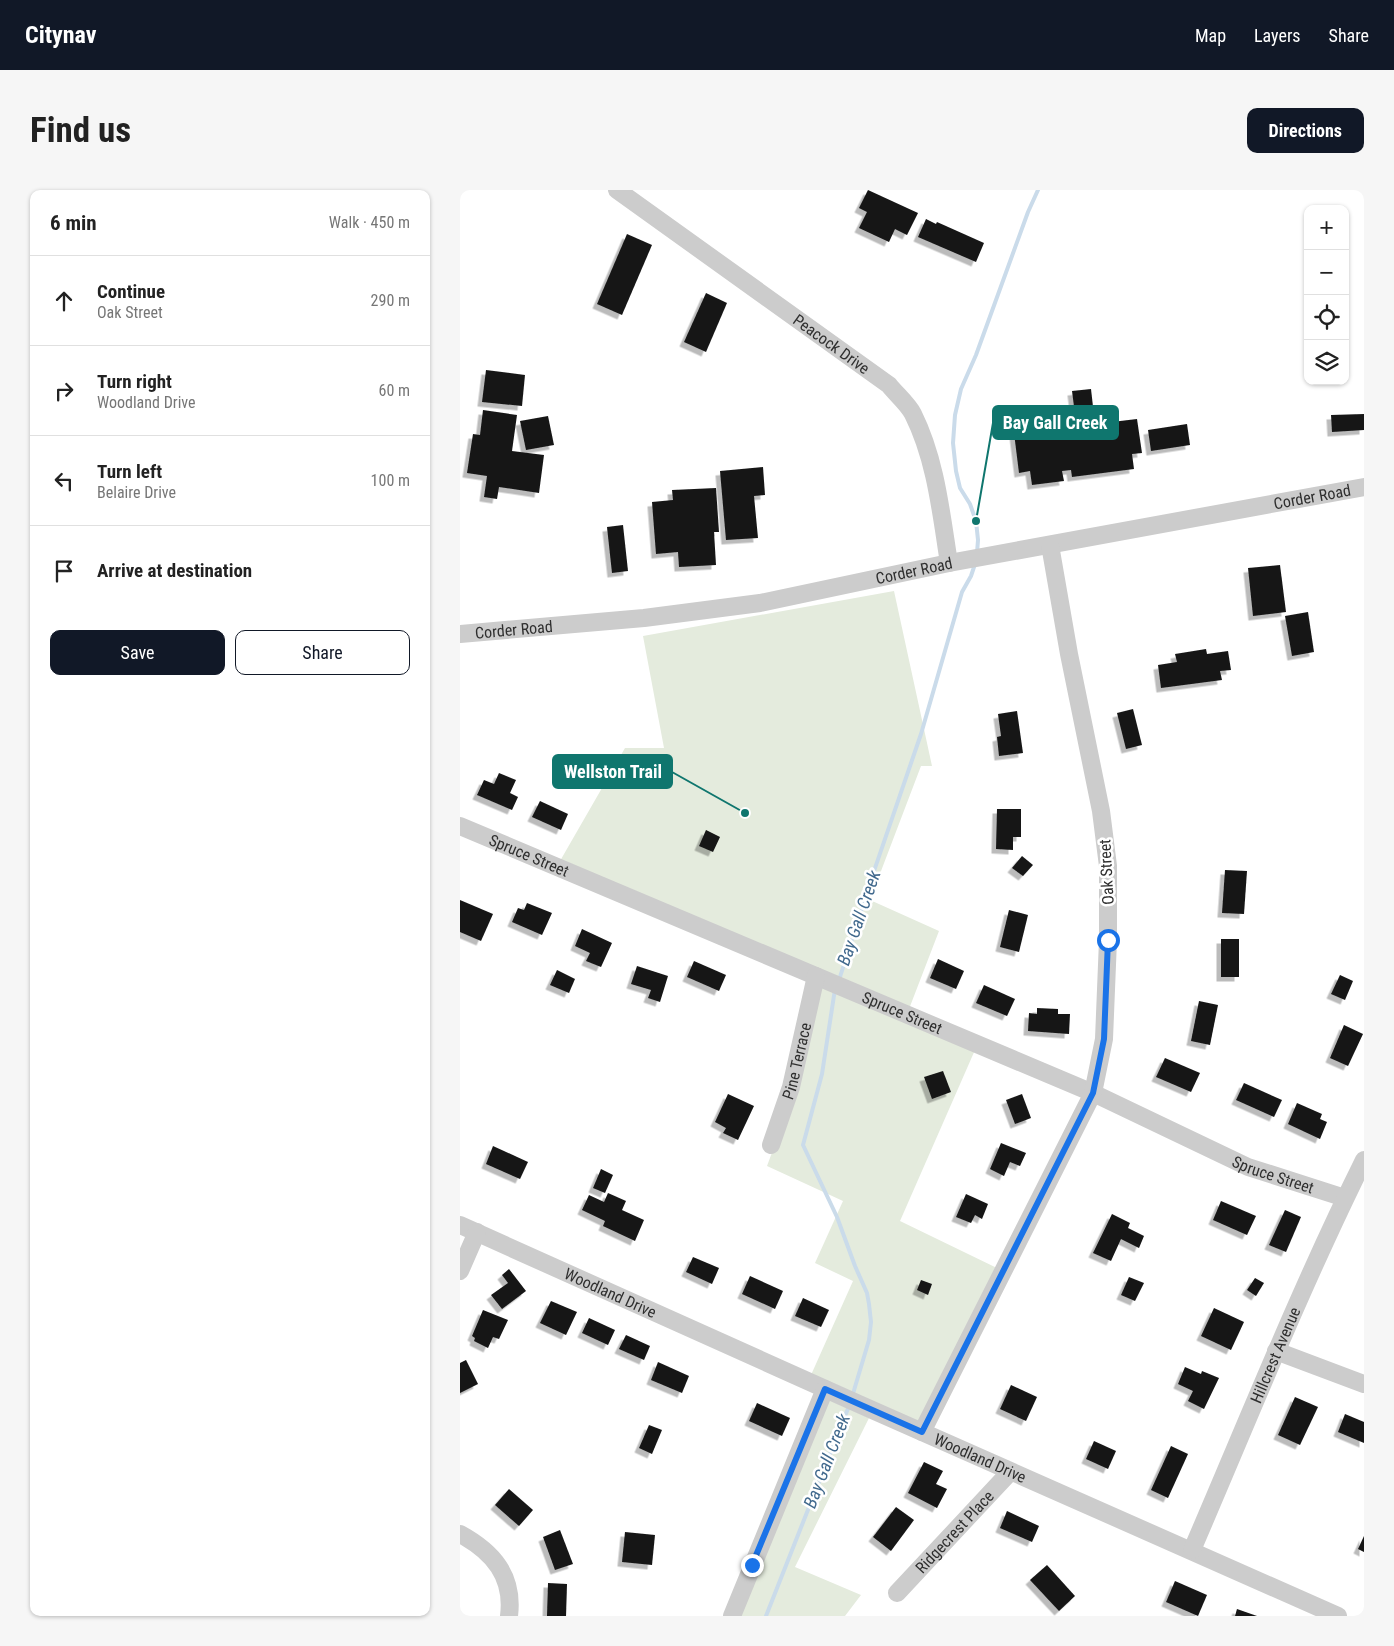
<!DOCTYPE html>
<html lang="en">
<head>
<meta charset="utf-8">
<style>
	:root { --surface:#fff; --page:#f6f6f6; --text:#222; --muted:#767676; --line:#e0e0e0; --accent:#111827 }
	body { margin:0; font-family:"Roboto Condensed",sans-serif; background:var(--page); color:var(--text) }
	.controls { position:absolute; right:15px; top:15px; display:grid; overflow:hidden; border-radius:10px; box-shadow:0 1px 4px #0004 }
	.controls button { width:45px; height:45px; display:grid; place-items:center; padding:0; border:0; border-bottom:1px solid var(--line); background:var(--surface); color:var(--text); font:25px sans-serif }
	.stop { position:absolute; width:15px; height:15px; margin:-11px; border:4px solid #1a73e8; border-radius:50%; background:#fff }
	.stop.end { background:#1a73e8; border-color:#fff; box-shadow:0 1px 5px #0008 }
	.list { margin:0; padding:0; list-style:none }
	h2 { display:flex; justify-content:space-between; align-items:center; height:65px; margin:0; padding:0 20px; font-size:21px }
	h2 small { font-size:16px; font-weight:400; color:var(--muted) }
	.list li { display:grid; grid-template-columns:32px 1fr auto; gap:15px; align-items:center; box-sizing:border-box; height:90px; padding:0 20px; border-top:1px solid var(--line) }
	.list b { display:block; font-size:19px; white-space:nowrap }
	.list p { margin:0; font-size:16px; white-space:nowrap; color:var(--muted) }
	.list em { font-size:16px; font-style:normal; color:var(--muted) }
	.actions { display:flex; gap:10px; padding:15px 20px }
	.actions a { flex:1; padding:11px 0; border:1px solid var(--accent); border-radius:10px; text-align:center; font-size:18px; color:var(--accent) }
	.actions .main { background:var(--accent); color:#fff }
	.icon { flex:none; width:28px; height:28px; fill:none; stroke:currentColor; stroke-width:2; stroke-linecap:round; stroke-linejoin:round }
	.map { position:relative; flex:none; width:904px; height:1426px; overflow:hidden; border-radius:10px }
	header { display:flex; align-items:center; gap:30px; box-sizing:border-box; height:70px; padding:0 25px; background:var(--accent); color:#fff }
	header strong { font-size:24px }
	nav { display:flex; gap:28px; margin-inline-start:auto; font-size:18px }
	.intro { display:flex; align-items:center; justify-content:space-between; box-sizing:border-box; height:120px; padding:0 30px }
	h1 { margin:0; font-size:35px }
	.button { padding:12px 22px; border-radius:10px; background:var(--accent); color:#fff; font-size:18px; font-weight:700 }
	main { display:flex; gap:30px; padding:0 30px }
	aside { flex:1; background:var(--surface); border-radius:10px; box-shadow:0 1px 4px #0004 }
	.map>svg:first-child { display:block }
	.green { fill:#e4ebdd }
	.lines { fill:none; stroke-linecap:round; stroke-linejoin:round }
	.stream { stroke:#cadbea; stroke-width:4 }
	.building { fill:#161616; filter:url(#shadow) }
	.minor { stroke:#ccc; stroke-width:18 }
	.route { stroke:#1a73e8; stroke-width:6 }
	.labels { text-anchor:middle; stroke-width:5; stroke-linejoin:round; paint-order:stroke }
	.street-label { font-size:16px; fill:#2f2f2f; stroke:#fff }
	.water-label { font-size:18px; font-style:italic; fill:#41698d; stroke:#fff }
	.leader { fill:none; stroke:#0f766e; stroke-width:2 }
	.callout-dot { fill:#0f766e; stroke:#fff; stroke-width:2 }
	.callout { fill:#0f766e; stroke:#0f766e; stroke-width:2 }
	.callout-label { font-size:18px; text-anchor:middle; font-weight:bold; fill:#fff }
</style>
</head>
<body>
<header>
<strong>Citynav</strong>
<nav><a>Map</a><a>Layers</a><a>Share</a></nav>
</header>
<div class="intro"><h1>Find us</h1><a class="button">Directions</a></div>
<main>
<aside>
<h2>6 min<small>Walk · 450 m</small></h2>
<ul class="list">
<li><svg class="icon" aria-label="ahead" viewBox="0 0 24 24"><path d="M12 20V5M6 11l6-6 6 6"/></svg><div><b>Continue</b><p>Oak Street</p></div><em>290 m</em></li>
<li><svg class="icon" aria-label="right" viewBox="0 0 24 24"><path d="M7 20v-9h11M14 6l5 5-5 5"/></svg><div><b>Turn right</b><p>Woodland Drive</p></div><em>60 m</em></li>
<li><svg class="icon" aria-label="left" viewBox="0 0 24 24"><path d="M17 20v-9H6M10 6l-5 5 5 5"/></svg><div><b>Turn left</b><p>Belaire Drive</p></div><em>100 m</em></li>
<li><svg class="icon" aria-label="arrive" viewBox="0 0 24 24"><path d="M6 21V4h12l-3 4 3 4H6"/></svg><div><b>Arrive at destination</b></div></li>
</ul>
<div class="actions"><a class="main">Save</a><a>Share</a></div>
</aside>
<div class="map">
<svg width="904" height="1426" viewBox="0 0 904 1426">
	<defs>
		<filter id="shadow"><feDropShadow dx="-4.5" dy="4.5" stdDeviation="0" flood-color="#0004"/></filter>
	</defs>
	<rect width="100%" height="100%" fill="#fff"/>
	<g class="green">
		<path d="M 434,401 L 472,576 L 461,576 L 410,710 L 479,741 L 449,819 L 100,671 L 165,558 L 204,558 L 183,446 Z"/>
		<path d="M 358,791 L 515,860 L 440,1031 L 539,1079 L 461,1235 L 351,1185 L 393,1091 L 355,1073 L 383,1011 L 307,976 L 337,895 Z"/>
		<path d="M 367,1209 L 409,1228 L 335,1377 L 401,1405 L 385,1426 L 278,1426 Z"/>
	</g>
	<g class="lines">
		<g class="stream">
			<path d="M 517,363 L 518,350 L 516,331 L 510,314 L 500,298 L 496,281 L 493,253 L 495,225 L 501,199 L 516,165 L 568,22 L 578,0"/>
			<path d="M 379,790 L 414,681 L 461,544 L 502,402 L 511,386 L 515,374"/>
			<path d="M 375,799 L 362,884 L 343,955 L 377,1027 L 395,1076 L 407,1103 L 409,1114 L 411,1132 L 409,1150 L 392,1207"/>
			<path d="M 306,1426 L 389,1216"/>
		</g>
	</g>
	<g class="building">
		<path d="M 408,0 L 458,23 L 447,45 L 435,39 L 429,52 L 399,38 L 407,22 L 399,18 Z"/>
		<path d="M 466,29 L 476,34 L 477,32 L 524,53 L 516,72 L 458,47 Z"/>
		<path d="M 167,44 L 192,55 L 162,125 L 137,114 Z"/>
		<path d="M 246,103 L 267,113 L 246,162 L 224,152 Z"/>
		<path d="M 26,180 L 65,185 L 62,216 L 22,212 Z"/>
		<path d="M 631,199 L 635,234 L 677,229 L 682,263 L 672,264 L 674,279 L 612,287 L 611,280 L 602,281 L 604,291 L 572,295 L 570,281 L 559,283 L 553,235 L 597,229 L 597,235 L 616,232 L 612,201 Z"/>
		<path d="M 23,220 L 57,225 L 52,261 L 84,265 L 79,303 L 39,297 L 37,309 L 24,307 L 27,286 L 7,283 L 13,244 L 20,245 Z"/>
		<path d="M 904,224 L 904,240 L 872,242 L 871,225 Z"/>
		<path d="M 88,226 L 94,255 L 66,260 L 60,231 Z"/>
		<path d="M 727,234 L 730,255 L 691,261 L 688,240 Z"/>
		<path d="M 303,277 L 305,305 L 294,306 L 298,348 L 266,350 L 260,281 Z"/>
		<path d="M 256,298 L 259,342 L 254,342 L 256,375 L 219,377 L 218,362 L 196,364 L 192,312 L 213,310 L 212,300 Z"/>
		<path d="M 163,335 L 168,381 L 152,383 L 147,337 Z"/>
		<path d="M 820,375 L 826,422 L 793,426 L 788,378 Z"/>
		<path d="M 848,422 L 854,462 L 832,466 L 825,426 Z"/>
		<path d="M 746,459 L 747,464 L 768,461 L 771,480 L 760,481 L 762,490 L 701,498 L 698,475 L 717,472 L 715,464 Z"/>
		<path d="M 673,519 L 682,555 L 666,559 L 657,523 Z"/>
		<path d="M 557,521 L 563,563 L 539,566 L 537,547 L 541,546 L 538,524 Z"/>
		<path d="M 39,583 L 56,590 L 50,603 L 58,607 L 52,620 L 17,605 L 24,590 L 34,594 Z"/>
		<path d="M 80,611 L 108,624 L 101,640 L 72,627 Z"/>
		<path d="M 537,619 L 561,619 L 561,647 L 553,647 L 553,660 L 536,659 Z"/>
		<path d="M 246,640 L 260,647 L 253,662 L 239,656 Z"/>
		<path d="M 562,666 L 573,675 L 563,686 L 552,678 Z"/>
		<path d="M 765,680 L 787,681 L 784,724 L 762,723 Z"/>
		<path d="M 0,710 L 33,724 L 21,751 L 0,742 Z"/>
		<path d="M 67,713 L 92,723 L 82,745 L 52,732 L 58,718 L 64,720 Z"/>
		<path d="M 549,720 L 568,725 L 559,762 L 540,757 Z"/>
		<path d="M 122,739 L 152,753 L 141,777 L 126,771 L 130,763 L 115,756 Z"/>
		<rect x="761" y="749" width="18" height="38"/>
		<path d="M 478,769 L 504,781 L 496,799 L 470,788 Z"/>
		<path d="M 234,771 L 266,785 L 259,801 L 227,787 Z"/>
		<path d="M 177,776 L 208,786 L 200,812 L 188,808 L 191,800 L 171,794 Z"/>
		<path d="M 97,780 L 115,789 L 109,803 L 90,795 Z"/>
		<path d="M 880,785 L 893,791 L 885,810 L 871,804 Z"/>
		<path d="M 524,795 L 555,809 L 547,826 L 516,813 Z"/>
		<path d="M 739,811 L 758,815 L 750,855 L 731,851 Z"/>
		<path d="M 577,818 L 598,819 L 598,824 L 610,824 L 609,844 L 568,841 L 569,823 L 577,824 Z"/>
		<path d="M 884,835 L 903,844 L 888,876 L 870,868 Z"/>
		<path d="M 705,868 L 740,883 L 731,902 L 696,887 Z"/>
		<path d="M 483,881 L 491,902 L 472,909 L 464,887 Z"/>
		<path d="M 784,893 L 822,910 L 814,927 L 776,910 Z"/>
		<path d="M 268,904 L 294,916 L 278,950 L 263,943 L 266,938 L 255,932 Z"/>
		<path d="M 562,904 L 571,928 L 555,934 L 546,910 Z"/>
		<path d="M 837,913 L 862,924 L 860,929 L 867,932 L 860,949 L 828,934 Z"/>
		<path d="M 541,953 L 566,963 L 560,976 L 550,972 L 544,986 L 530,979 Z"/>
		<path d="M 33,956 L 68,972 L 60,989 L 26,974 Z"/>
		<path d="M 141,979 L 153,985 L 145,1003 L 133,998 Z"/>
		<path d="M 148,1003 L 166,1011 L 162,1020 L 184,1030 L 175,1051 L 143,1036 L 145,1031 L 122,1020 L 129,1005 L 144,1012 Z"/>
		<path d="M 506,1004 L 528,1014 L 522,1029 L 515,1025 L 511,1033 L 496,1027 Z"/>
		<path d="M 761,1011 L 796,1026 L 787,1045 L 753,1030 Z"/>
		<path d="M 825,1020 L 841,1027 L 826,1062 L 809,1055 Z"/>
		<path d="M 652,1024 L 670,1033 L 668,1038 L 684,1046 L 679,1058 L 661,1049 L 651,1071 L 633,1063 Z"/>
		<path d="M 233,1067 L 259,1078 L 252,1094 L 226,1082 Z"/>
		<path d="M 49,1079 L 66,1101 L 42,1119 L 31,1105 L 48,1093 L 42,1085 Z"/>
		<path d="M 290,1086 L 323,1101 L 315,1119 L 282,1104 Z"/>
		<path d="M 669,1087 L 684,1093 L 675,1111 L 661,1105 Z"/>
		<path d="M 795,1088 L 804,1093 L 796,1106 L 787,1100 Z"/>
		<path d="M 461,1090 L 472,1094 L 468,1105 L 457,1100 Z"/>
		<path d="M 343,1108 L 369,1120 L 361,1137 L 335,1126 Z"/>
		<path d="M 91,1111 L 117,1122 L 106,1145 L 80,1133 Z"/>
		<path d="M 754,1118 L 784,1132 L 771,1160 L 741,1146 Z"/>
		<path d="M 23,1120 L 48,1130 L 39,1149 L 33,1147 L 28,1158 L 14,1151 L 15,1148 L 12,1146 Z"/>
		<path d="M 129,1128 L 155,1140 L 148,1155 L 122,1143 Z"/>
		<path d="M 166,1145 L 190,1156 L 184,1170 L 159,1159 Z"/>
		<path d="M 6,1170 L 18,1194 L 0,1203 L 0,1173 Z"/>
		<path d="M 198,1172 L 229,1186 L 222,1203 L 191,1190 Z"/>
		<path d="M 725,1177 L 741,1184 L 742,1181 L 759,1188 L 744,1219 L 728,1211 L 733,1201 L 718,1194 Z"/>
		<path d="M 551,1195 L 577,1207 L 566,1231 L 540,1219 Z"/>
		<path d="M 835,1207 L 858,1217 L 840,1255 L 818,1245 Z"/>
		<path d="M 297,1213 L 330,1228 L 322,1246 L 289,1231 Z"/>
		<path d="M 885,1224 L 904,1232 L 904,1253 L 878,1242 Z"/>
		<path d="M 189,1235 L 202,1240 L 192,1264 L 179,1258 Z"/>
		<path d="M 634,1251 L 656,1261 L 648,1279 L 626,1269 Z"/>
		<path d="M 711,1256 L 728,1264 L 708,1308 L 691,1300 Z"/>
		<path d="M 464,1272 L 483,1281 L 476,1294 L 487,1299 L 477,1318 L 448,1303 Z"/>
		<path d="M 49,1299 L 73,1320 L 59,1336 L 35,1315 Z"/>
		<path d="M 436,1317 L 454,1330 L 431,1361 L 413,1347 Z"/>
		<path d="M 547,1321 L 579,1336 L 572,1352 L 540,1338 Z"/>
		<path d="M 100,1340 L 113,1374 L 95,1380 L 83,1347 Z"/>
		<path d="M 165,1342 L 195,1345 L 192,1375 L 162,1372 Z"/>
		<path d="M 904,1346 L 904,1362 L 898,1359 Z"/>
		<path d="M 587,1375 L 615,1406 L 599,1421 L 570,1390 Z"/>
		<path d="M 715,1391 L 747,1405 L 738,1426 L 706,1412 Z"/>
		<path d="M 88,1393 L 107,1394 L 106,1426 L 87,1426 Z"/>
		<path d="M 777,1419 L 797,1426 L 775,1426 Z"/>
	</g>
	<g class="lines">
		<g class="minor">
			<path id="s1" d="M 157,0 L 429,195 C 436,204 448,214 453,224 C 476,270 481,323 489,373"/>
			<path id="s2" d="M 0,444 L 184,428 L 300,413 L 489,373 L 904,297"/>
			<path id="s3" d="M 0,636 L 633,903 L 788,977 L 885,1008"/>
			<path id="s4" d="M 311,955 L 331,897 L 356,786"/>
			<path id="s5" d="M 0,1035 L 401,1215 L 878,1426"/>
			<path d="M 0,1081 L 17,1042"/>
			<path d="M 816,1161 L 904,1194"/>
			<path d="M 462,1242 L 633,903 L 644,849 L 648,750 L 648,676 L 641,621 L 609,464 L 590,355"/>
			<path d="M 0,1344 C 33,1362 54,1386 49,1426"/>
			<path id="s6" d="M 732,1360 C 788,1230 841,1097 904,970"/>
			<path id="s7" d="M 437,1403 L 550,1282"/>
			<path d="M 272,1426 L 365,1199"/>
		</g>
	</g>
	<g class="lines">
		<path class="route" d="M 292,1375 L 365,1199 L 462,1242 L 633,903 L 644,849 L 648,750"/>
	</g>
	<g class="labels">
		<g class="street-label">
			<text dy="6" stroke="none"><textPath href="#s1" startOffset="264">Peacock Drive</textPath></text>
			<text dy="6" stroke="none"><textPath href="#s2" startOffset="864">Corder Road</textPath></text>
			<text dy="6" stroke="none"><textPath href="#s2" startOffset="459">Corder Road</textPath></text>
			<text dy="6" stroke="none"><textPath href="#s2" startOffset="54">Corder Road</textPath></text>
			<text dy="6" stroke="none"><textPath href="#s3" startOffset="75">Spruce Street</textPath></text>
			<text transform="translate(646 682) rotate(-93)" y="6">Oak Street</text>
			<text dy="6" stroke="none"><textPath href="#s3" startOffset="480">Spruce Street</textPath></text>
			<text dy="6" stroke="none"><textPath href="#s4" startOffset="88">Pine Terrace</textPath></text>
			<text dy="6" stroke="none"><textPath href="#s3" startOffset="885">Spruce Street</textPath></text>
			<text dy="6" stroke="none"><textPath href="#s5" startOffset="165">Woodland Drive</textPath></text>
			<text dy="6" stroke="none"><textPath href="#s6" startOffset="212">Hillcrest Avenue</textPath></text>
			<text dy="6" stroke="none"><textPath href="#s5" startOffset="570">Woodland Drive</textPath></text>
			<text dy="6" stroke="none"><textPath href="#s7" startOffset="84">Ridgecrest Place</textPath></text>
		</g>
		<g class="water-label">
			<text transform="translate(399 728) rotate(-71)" y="6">Bay Gall Creek</text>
			<text transform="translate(367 1271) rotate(-69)" y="6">Bay Gall Creek</text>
		</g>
	</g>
	<path class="leader" d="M516 331L533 233M285 623L212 582"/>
	<g class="callout-dot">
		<circle cx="516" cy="331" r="5"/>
		<circle cx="285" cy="623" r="5"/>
	</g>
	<g class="callout">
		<rect x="533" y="216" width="125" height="33" rx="5"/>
		<rect x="93" y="565" width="119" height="33" rx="5"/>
	</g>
	<g class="callout-label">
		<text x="595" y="239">Bay Gall Creek</text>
		<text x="153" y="588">Wellston Trail</text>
	</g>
</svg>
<div class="controls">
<button>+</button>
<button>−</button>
<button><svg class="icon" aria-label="locate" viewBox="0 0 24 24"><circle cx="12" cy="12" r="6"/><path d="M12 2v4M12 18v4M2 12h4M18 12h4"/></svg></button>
<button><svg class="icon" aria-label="layers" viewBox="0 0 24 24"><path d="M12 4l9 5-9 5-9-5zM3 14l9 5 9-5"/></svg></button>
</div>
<div class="stop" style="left:648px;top:750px"></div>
<div class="stop end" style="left:292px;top:1375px"></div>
</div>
</main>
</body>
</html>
